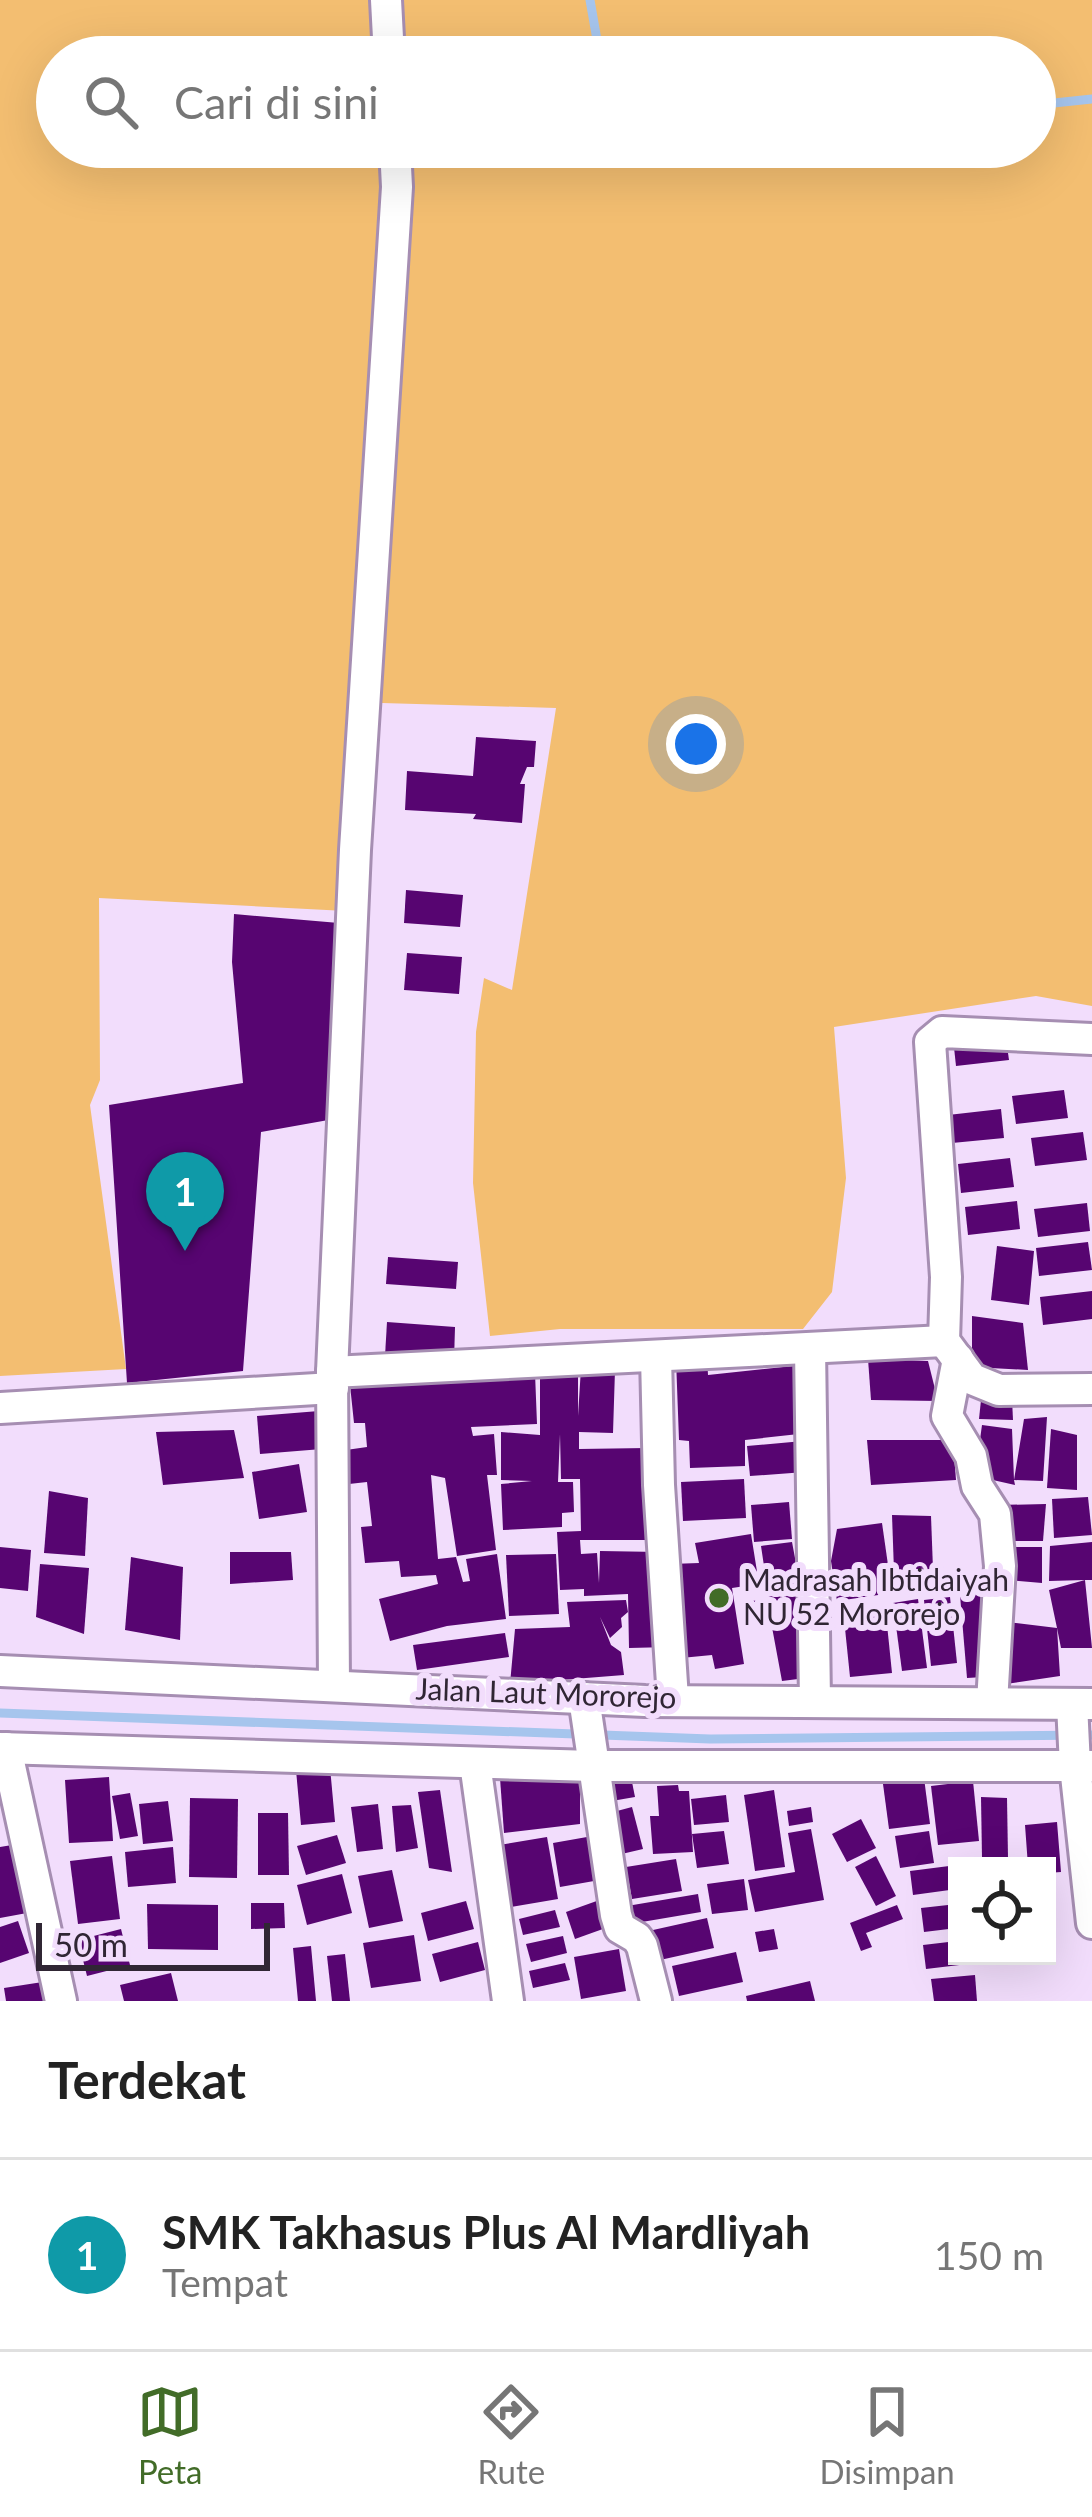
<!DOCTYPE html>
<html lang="id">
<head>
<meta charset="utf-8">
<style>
	:root { --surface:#fff; --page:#f6f6f6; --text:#222; --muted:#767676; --line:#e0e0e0; --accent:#426c28 }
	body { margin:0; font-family:Lato,sans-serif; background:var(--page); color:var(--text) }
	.controls { position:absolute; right:36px; bottom:36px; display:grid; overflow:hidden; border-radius:0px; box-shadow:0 12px 48px #0002 }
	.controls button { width:108px; height:108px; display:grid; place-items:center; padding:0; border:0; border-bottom:3px solid var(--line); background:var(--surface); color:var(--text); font:60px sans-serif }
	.scale { position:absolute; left:36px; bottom:30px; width:234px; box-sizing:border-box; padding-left:12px; border:6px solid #302634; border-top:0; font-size:33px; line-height:42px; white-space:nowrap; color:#302634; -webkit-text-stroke:9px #f2ddfc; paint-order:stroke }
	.you { position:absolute; left:696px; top:744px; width:42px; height:42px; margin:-30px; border:9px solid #fff; border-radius:50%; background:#1a73e8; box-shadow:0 0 0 18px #1a73e833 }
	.badge { display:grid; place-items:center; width:78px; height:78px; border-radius:50%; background:var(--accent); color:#fff; font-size:39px; font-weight:700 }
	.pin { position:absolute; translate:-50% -99px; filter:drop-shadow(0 3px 6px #0008) }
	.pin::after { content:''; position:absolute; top:63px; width:42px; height:36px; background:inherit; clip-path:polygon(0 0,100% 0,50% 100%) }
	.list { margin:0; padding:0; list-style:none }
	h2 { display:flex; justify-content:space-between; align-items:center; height:156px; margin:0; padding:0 48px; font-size:51px }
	h2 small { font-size:39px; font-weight:400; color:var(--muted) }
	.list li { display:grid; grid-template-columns:78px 1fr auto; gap:36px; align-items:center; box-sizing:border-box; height:192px; padding:0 48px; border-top:3px solid var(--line) }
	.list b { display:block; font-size:45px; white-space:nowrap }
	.list p { margin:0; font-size:39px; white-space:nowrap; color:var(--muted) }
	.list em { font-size:39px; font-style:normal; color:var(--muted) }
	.icon { flex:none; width:66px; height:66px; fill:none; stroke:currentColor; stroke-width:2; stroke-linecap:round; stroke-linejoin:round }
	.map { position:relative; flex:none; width:1092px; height:2001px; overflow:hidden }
	.search { position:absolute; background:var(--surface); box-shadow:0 12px 48px #0002; left:36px; right:36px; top:36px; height:132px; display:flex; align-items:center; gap:30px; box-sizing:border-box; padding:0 42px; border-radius:66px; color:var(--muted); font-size:45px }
	.sheet { height:348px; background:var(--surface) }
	nav { display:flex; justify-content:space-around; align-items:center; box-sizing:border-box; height:168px; border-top:3px solid var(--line); background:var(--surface); font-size:33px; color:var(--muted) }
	nav a { display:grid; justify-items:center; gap:6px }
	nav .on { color:var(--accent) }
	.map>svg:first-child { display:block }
	.green { fill:#f3be71; fill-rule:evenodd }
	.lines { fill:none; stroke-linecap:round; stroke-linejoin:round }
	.stream { stroke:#a6c5ed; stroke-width:9 }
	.building { fill:#570571 }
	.minor-casing { stroke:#a68eb2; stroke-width:36 }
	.minor { stroke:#fff; stroke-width:30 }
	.poi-dot { fill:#426c28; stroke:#f2ddfc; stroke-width:4.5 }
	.labels { text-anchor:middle; stroke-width:12; stroke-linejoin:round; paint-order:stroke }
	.poi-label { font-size:30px; fill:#302634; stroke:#f2ddfc; text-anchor:start }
	.street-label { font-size:30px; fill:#302634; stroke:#f2ddfc }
</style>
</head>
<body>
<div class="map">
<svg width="1092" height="2001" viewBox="0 0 1092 2001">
	<rect width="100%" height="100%" fill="#f2ddfc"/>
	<path class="green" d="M 0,0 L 1092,0 L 1092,1006 L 1036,996 L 834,1027 L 846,1178 L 832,1292 L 803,1329 L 560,1329 L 490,1336 L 473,1183 L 476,1032 L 484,978 L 512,990 L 556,708 L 348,702 L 346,911 L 99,898 L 100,1080 L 90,1105 L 126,1369 L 0,1376 ZM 57,57 L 1035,57 L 1035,147 L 57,147 Z"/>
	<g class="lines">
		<g class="stream">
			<path d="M 590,0 L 600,57"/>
			<path d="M 1035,105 L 1092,99"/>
			<path d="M 639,147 L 652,147"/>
			<path d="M 0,1713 L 710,1739 L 1092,1735"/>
		</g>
	</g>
	<g class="building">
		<path d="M 476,737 L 536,741 L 534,767 L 527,767 L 520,784 L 525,784 L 522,823 L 473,819 L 476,814 L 405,810 L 407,771 L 473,776 Z"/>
		<path d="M 406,890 L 463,895 L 460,927 L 404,923 Z"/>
		<path d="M 234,914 L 339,923 L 334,1119 L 261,1132 L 243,1371 L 127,1383 L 109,1105 L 243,1083 L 232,962 Z"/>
		<path d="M 407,953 L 462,957 L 459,994 L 404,990 Z"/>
		<path d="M 1005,1032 L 1009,1060 L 956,1066 L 953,1038 Z"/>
		<path d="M 1064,1090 L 1068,1118 L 1016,1124 L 1012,1096 Z"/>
		<path d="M 1001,1109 L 1004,1138 L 952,1143 L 948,1115 Z"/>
		<path d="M 1083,1132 L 1087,1160 L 1035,1166 L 1031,1138 Z"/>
		<path d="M 1010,1158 L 1014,1187 L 961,1193 L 958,1164 Z"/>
		<path d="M 1017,1201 L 1020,1229 L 968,1235 L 965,1207 Z"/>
		<path d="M 1087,1203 L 1090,1231 L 1038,1237 L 1034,1209 Z"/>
		<path d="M 1088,1242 L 1092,1270 L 1039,1276 L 1036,1248 Z"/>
		<path d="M 997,1246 L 1034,1251 L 1029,1305 L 991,1300 Z"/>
		<path d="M 388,1257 L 458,1262 L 456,1289 L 386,1284 Z"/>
		<path d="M 1092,1291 L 1092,1319 L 1043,1325 L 1040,1297 Z"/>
		<path d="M 972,1316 L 1023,1323 L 1028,1370 L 972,1367 Z"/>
		<path d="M 387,1322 L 455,1327 L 454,1361 L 385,1356 Z"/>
		<path d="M 707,1358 L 708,1375 L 802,1365 L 808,1433 L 745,1440 L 745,1466 L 690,1468 L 689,1441 L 679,1440 L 676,1359 Z"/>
		<path d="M 868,1359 L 928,1361 L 938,1401 L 871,1400 Z"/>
		<path d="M 540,1366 L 578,1366 L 578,1416 L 581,1368 L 615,1370 L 613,1433 L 579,1432 L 579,1449 L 647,1448 L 648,1540 L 580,1540 L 581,1554 L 597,1553 L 599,1583 L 600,1551 L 660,1552 L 669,1647 L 629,1648 L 628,1594 L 584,1596 L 584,1589 L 560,1590 L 557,1532 L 581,1531 L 580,1479 L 561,1479 L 560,1434 L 558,1482 L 573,1482 L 574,1512 L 562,1513 L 562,1527 L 503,1530 L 501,1484 L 532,1481 L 501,1480 L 501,1432 L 540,1435 Z"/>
		<path d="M 535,1373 L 537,1424 L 471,1427 L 473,1436 L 494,1434 L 497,1475 L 487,1475 L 496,1550 L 457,1556 L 445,1478 L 431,1475 L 438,1559 L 456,1557 L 463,1582 L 470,1581 L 466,1559 L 497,1554 L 506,1619 L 447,1626 L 390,1641 L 379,1599 L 438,1584 L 436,1575 L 401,1577 L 399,1561 L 365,1563 L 361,1527 L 372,1526 L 367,1482 L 349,1484 L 346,1450 L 367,1447 L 365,1423 L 354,1423 L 350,1385 Z"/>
		<path d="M 1012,1399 L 1013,1420 L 979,1419 L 981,1400 Z"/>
		<path d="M 319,1411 L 322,1449 L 260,1454 L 257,1416 Z"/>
		<path d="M 1047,1417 L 1043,1481 L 1014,1480 L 1015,1485 L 975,1476 L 982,1425 L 1012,1429 L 1014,1480 L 1024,1419 Z"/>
		<path d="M 1051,1429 L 1077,1435 L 1077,1490 L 1047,1488 Z"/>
		<path d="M 234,1430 L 244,1478 L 163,1485 L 156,1432 Z"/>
		<path d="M 867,1440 L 953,1440 L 956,1480 L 871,1485 Z"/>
		<path d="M 803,1441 L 805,1472 L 750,1476 L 747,1446 Z"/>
		<path d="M 299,1464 L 307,1512 L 259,1519 L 252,1472 Z"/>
		<path d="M 744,1479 L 746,1518 L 683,1521 L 681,1482 Z"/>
		<path d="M 49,1491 L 88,1498 L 85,1556 L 44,1553 Z"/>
		<path d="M 1088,1497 L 1092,1535 L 1054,1538 L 1052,1499 Z"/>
		<path d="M 789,1502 L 792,1539 L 754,1542 L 751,1505 Z"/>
		<path d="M 1046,1504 L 1043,1541 L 1008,1541 L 999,1505 Z"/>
		<path d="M 892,1515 L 931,1516 L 933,1569 L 894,1571 Z"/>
		<path d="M 882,1523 L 892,1593 L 837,1601 L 831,1561 L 837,1529 Z"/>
		<path d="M 751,1534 L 759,1584 L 732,1588 L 744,1664 L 715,1669 L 712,1655 L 681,1658 L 671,1564 L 699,1563 L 695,1543 Z"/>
		<path d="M 792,1542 L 807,1622 L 806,1678 L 782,1681 L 769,1611 L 754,1613 L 752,1601 L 769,1599 L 761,1546 Z"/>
		<path d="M 1092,1542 L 1092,1580 L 1085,1580 L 1092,1648 L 1061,1648 L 1057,1628 L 1060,1676 L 1006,1684 L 1007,1622 L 1057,1628 L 1049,1590 L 1085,1580 L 1049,1581 L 1050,1546 Z"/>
		<path d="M 0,1547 L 31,1550 L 28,1591 L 0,1588 Z"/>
		<path d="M 1007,1547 L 1042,1547 L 1042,1583 L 1009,1580 Z"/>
		<path d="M 230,1552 L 291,1552 L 293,1580 L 230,1584 Z"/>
		<path d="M 556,1554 L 559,1614 L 509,1616 L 506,1555 Z"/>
		<path d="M 131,1557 L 183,1567 L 180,1640 L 125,1630 Z"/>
		<path d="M 40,1564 L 89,1568 L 84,1634 L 36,1617 Z"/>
		<path d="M 992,1593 L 1000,1676 L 967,1678 L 960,1595 Z"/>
		<path d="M 950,1597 L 957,1663 L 931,1666 L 924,1600 Z"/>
		<path d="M 918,1599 L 927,1668 L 902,1671 L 893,1603 Z"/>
		<path d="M 626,1600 L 628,1612 L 621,1618 L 622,1627 L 610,1638 L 600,1617 L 611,1645 L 621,1652 L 624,1675 L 510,1684 L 515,1629 L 570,1627 L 567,1602 Z"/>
		<path d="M 885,1605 L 892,1673 L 850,1677 L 843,1609 Z"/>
		<path d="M 505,1633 L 509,1657 L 417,1670 L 413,1645 Z"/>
		<path d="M 330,1767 L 335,1822 L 301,1825 L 296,1770 Z"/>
		<path d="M 580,1770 L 580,1824 L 504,1833 L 500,1778 Z"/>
		<path d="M 630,1772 L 635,1797 L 606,1802 L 602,1777 Z"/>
		<path d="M 109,1777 L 113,1841 L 69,1843 L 65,1780 Z"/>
		<path d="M 924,1778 L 930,1824 L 889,1829 L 883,1784 Z"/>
		<path d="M 973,1781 L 979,1841 L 938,1845 L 931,1786 Z"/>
		<path d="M 678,1785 L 679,1791 L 689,1791 L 693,1852 L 653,1854 L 650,1816 L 659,1816 L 657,1786 Z"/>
		<path d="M 440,1790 L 452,1872 L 429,1868 L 418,1792 Z"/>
		<path d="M 774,1790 L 785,1867 L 755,1871 L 744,1795 Z"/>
		<path d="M 130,1793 L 138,1836 L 120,1839 L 112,1796 Z"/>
		<path d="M 726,1795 L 729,1822 L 694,1825 L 691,1799 Z"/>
		<path d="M 981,1797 L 1007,1798 L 1008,1858 L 982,1858 Z"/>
		<path d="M 190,1798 L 238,1799 L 237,1878 L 189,1877 Z"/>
		<path d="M 168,1801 L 173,1841 L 143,1844 L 139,1804 Z"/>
		<path d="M 378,1804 L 383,1849 L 357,1852 L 351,1807 Z"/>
		<path d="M 411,1805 L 418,1848 L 396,1852 L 392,1806 Z"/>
		<path d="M 632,1807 L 643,1849 L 613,1856 L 602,1815 Z"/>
		<path d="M 811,1807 L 813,1822 L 789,1826 L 787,1811 Z"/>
		<path d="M 258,1813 L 288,1813 L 289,1875 L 258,1875 Z"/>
		<path d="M 861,1819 L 876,1848 L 847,1862 L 832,1834 Z"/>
		<path d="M 1057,1822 L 1061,1872 L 1047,1873 L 1047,1866 L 1028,1866 L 1025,1825 Z"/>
		<path d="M 811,1829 L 824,1900 L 755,1912 L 748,1880 L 795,1872 L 788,1833 Z"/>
		<path d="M 724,1831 L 729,1864 L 697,1868 L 692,1834 Z"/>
		<path d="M 929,1831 L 934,1863 L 900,1868 L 895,1836 Z"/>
		<path d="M 337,1835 L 346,1863 L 306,1875 L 297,1846 Z"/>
		<path d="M 547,1837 L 558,1899 L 505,1908 L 493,1846 Z"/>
		<path d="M 587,1837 L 594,1881 L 560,1887 L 553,1843 Z"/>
		<path d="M 12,1845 L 27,1913 L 0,1918 L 0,1847 Z"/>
		<path d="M 173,1847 L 176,1883 L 128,1887 L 125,1852 Z"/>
		<path d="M 112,1856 L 120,1919 L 78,1924 L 70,1861 Z"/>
		<path d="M 876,1856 L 896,1896 L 876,1906 L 855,1867 Z"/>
		<path d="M 676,1859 L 682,1891 L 632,1899 L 626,1867 Z"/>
		<path d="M 957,1865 L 957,1889 L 913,1895 L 910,1871 Z"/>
		<path d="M 392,1870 L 403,1921 L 369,1928 L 358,1876 Z"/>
		<path d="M 342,1874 L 352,1913 L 307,1925 L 297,1885 Z"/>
		<path d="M 744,1879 L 748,1910 L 712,1914 L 707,1884 Z"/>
		<path d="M 698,1894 L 701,1912 L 630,1924 L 627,1906 Z"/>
		<path d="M 605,1898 L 614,1925 L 575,1939 L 566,1912 Z"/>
		<path d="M 466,1901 L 474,1929 L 428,1941 L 421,1913 Z"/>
		<path d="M 251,1903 L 284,1903 L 285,1928 L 251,1929 Z"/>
		<path d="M 147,1904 L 218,1905 L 218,1950 L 148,1949 Z"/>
		<path d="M 957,1904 L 957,1928 L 924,1932 L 921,1908 Z"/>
		<path d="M 897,1905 L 903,1919 L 866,1933 L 872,1947 L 861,1951 L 850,1923 Z"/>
		<path d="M 555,1910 L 560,1927 L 523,1935 L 519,1919 Z"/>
		<path d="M 707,1918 L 714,1948 L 651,1962 L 644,1932 Z"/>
		<path d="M 18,1921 L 29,1953 L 0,1963 L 0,1927 Z"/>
		<path d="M 121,1929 L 130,1965 L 87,1976 L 78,1940 Z"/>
		<path d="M 774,1929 L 778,1949 L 759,1952 L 755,1932 Z"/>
		<path d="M 414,1935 L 421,1981 L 371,1988 L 363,1943 Z"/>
		<path d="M 563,1936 L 567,1953 L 531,1962 L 526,1944 Z"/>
		<path d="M 957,1941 L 957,1956 L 975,1956 L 976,1963 L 926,1969 L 923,1945 Z"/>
		<path d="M 478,1942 L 485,1970 L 440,1982 L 432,1954 Z"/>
		<path d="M 311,1946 L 316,2001 L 298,2001 L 293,1948 Z"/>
		<path d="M 619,1949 L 626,1991 L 581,1999 L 574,1957 Z"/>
		<path d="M 736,1952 L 743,1982 L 679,1996 L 672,1966 Z"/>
		<path d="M 345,1954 L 350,2001 L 332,2001 L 327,1956 Z"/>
		<path d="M 565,1963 L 570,1980 L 533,1988 L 529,1971 Z"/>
		<path d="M 171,1973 L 178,2001 L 124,2001 L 120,1985 Z"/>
		<path d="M 975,1975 L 977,2001 L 934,2001 L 931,1979 Z"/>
		<path d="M 49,1981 L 52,2001 L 6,2001 L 4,1988 Z"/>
		<path d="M 810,1981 L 815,2001 L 747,2001 L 746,1996 Z"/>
	</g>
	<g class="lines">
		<defs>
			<g id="minor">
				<path d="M 386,0 L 389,57"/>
				<path d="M 1092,1039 L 942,1032 L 930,1042 L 946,1277 L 944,1341 L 972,1379 L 999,1390 L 1092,1389"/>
				<path d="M 810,1348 L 815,1701"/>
				<path d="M 656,1356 L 659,1485 L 673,1699"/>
				<path d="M 958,1359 L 947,1416 L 971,1456 L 977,1486 L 995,1514 L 1000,1566 L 992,1703"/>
				<path d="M 332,1372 L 944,1341"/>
				<path d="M 0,1408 L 333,1388"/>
				<path d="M 0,1671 L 645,1701 L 1092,1704"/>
				<path d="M 334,1685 L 332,1372 L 355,850 L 397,187 L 395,147"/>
				<path d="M 584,1698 L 616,1915 L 620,1928 L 637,1938 L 642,1946 L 656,2001"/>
				<path d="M 1072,1704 L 1075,1766 L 1092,1923"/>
				<path d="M 0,1748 L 593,1766 L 1092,1766"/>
				<path d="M 6,1748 L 61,2001"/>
				<path d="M 475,1763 L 508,2001"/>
			</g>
		</defs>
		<use href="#minor" class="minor-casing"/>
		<use href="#minor" class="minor"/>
	</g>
	<circle class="poi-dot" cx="719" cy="1598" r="12"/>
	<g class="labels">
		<g class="poi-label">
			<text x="743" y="1591">Madrasah Ibtidaiyah<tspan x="743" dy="34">NU 52 Mororejo</tspan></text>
		</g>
		<g class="street-label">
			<text transform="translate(546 1694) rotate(2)" y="10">Jalan Laut Mororejo</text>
		</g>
	</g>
</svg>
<div class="controls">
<button><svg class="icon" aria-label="locate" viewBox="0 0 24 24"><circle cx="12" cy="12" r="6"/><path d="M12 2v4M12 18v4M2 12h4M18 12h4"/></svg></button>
</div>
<div class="scale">50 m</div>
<div class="you"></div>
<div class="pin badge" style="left:185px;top:1251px;background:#0f9aa8">1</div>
<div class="search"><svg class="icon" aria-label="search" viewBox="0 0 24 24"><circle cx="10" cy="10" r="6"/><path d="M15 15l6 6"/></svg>Cari di sini</div>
</div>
<section class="sheet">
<h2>Terdekat<small></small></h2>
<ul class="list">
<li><span class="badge" style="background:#0f9aa8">1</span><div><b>SMK Takhasus Plus Al Mardliyah</b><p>Tempat</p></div><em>150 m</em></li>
</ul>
</section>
<nav>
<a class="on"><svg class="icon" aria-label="map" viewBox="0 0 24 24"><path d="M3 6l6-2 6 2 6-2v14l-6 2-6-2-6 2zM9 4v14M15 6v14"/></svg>Peta</a>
<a><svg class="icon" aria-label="directions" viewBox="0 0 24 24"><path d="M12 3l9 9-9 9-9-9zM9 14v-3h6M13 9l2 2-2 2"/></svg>Rute</a>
<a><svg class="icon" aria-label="saved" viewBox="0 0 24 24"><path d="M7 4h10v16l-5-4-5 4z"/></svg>Disimpan</a>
</nav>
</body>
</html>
